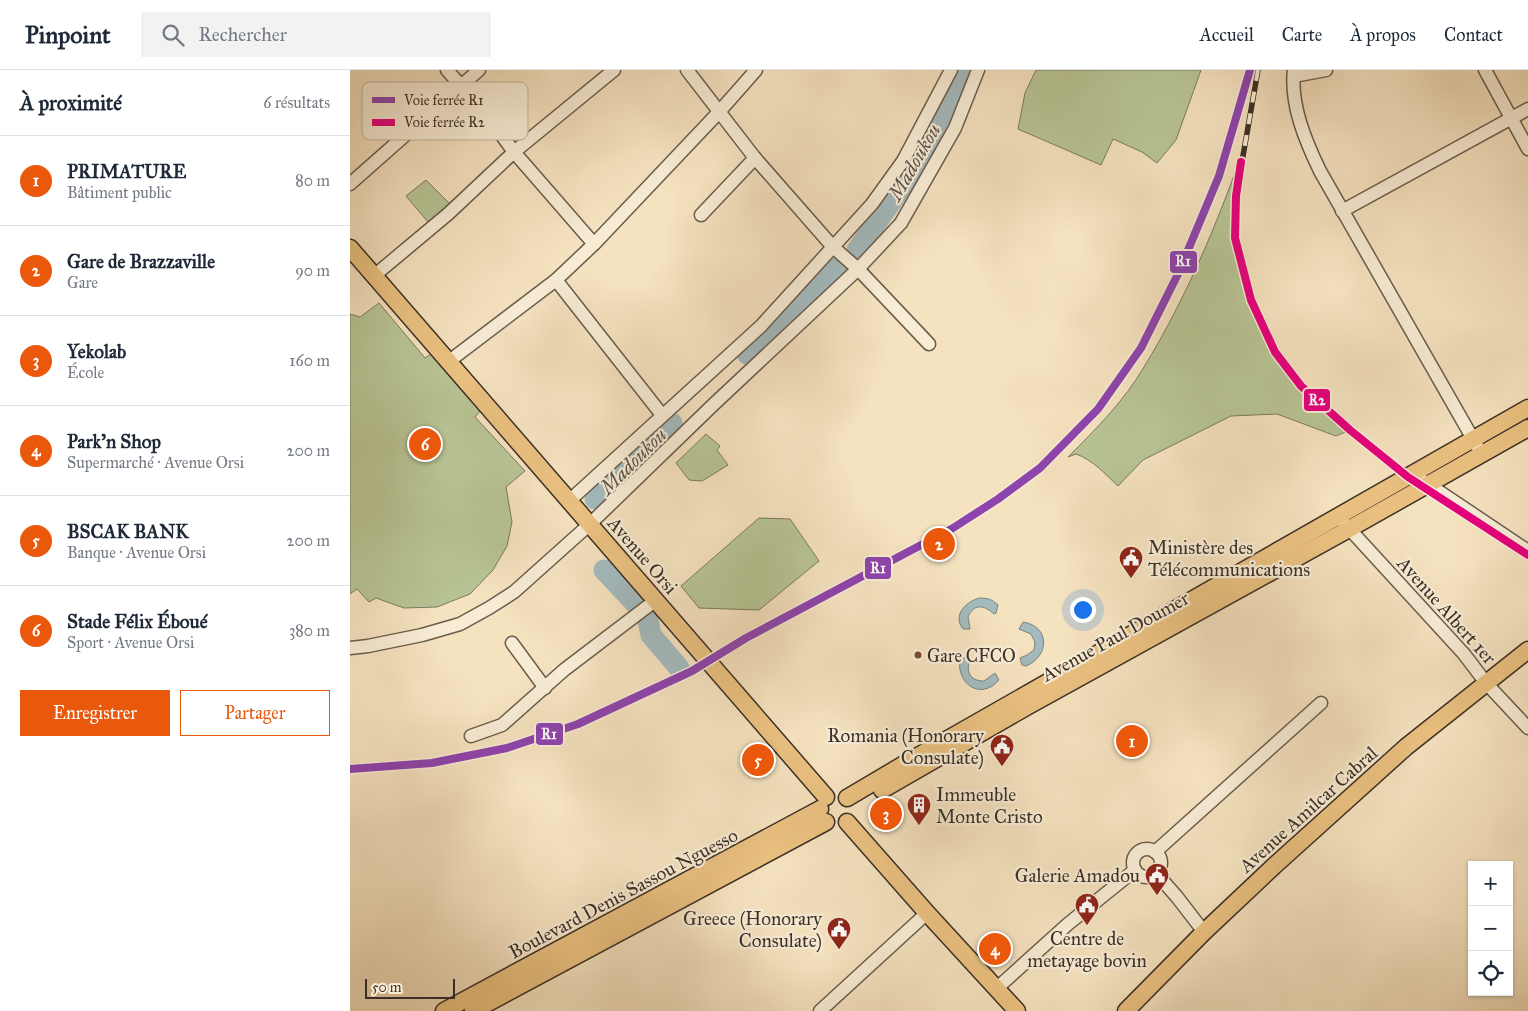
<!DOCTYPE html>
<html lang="fr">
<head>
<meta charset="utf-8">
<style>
	:root { --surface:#fff; --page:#f2f2f3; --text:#1f2937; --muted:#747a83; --line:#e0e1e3; --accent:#ea580c }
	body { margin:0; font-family:"IM FELL Great Primer",serif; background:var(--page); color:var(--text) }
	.controls { position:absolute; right:15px; bottom:15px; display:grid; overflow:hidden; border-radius:0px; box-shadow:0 1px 4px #0004 }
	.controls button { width:45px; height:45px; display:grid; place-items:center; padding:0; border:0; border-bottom:1px solid var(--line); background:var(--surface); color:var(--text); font:25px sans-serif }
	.scale { position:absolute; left:15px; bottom:12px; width:90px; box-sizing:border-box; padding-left:5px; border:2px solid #3b2f27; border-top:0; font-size:14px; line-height:18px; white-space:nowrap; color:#3b2f27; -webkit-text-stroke:4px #f8ecd5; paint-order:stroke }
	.you { position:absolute; left:732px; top:539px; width:18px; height:18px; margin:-12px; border:4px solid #fff; border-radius:50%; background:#1a73e8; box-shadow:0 0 0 8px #1a73e833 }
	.badge { display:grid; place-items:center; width:32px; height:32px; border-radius:50%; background:var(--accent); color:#fff; font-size:16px; font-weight:700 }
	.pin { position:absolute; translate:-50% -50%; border:2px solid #fff; box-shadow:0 1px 5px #0006 }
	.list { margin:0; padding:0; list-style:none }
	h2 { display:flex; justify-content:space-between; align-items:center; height:65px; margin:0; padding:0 20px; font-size:21px }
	h2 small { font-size:16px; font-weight:400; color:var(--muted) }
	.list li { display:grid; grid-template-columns:32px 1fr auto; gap:15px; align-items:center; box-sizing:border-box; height:90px; padding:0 20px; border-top:1px solid var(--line) }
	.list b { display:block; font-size:19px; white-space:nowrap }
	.list p { margin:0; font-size:16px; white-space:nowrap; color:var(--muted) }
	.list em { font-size:16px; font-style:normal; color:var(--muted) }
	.actions { display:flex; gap:10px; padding:15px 20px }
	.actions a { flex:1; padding:11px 0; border:1px solid var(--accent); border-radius:0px; text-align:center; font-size:18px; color:var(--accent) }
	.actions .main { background:var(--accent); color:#fff }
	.icon { flex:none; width:28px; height:28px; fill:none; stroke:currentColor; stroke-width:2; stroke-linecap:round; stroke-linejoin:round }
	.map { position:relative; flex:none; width:1178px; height:941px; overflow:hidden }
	header { display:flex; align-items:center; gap:30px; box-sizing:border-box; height:70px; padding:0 25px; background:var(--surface); border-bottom:1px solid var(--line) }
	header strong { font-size:24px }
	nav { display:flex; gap:28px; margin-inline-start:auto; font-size:18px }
	.search { width:350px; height:45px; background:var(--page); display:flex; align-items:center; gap:12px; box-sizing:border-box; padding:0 18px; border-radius:0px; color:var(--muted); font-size:19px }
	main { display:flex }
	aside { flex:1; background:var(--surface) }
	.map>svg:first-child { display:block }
	.green { fill:#b8c494; stroke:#7a7a5e }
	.water { fill:#a3babe; stroke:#798282 }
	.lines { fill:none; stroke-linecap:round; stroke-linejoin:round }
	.river { stroke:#a3babe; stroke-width:21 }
	.minor-casing { stroke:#6a5c4d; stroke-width:15 }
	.major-casing { stroke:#3b2f27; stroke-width:19 }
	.minor { stroke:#f8ecd5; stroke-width:12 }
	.major { stroke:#eac180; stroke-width:16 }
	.rail-casing { stroke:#3b2f27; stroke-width:5.5 }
	.rail { stroke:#f8ecd5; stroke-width:4; stroke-dasharray:11; stroke-linecap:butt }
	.rail-1-casing { stroke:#f8ecd5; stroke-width:11 }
	.rail-2-casing { stroke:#f8ecd5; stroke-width:11 }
	.rail-1 { stroke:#8e44ad; stroke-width:8 }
	.rail-2 { stroke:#e5007d; stroke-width:8 }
	.bus-dot { fill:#7a4b2a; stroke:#f8ecd5; stroke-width:2 }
	.labels { text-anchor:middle; stroke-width:4.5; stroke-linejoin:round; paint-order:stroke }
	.bus-label { font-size:18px; fill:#3b2f27; stroke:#f8ecd5; text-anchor:start }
	.poi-label { font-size:19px; fill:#3b2f27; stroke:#f8ecd5; text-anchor:end }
	.street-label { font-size:19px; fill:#3b2f27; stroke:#f8ecd5 }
	.water-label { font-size:20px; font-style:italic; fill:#55524d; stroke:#f8ecd5 }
	.key { fill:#f8ecd5; stroke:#bfb3a1; stroke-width:1 }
	.key-label { font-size:14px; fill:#3b2f27 }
	.line-badge { stroke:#f8ecd5; stroke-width:2 }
	.badge-label { font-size:14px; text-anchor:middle; font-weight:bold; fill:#fff }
</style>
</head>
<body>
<header>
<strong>Pinpoint</strong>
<div class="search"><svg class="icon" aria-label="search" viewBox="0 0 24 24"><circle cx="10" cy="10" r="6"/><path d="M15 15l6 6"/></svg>Rechercher</div>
<nav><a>Accueil</a><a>Carte</a><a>À propos</a><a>Contact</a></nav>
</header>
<main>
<aside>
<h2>À proximité<small>6 résultats</small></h2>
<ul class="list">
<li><span class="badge">1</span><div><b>PRIMATURE</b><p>Bâtiment public</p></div><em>80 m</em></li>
<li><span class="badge">2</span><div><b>Gare de Brazzaville</b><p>Gare</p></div><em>90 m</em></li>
<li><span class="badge">3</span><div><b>Yekolab</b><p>École</p></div><em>160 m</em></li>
<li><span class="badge">4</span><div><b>Park'n Shop</b><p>Supermarché · Avenue Orsi</p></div><em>200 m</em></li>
<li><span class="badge">5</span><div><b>BSCAK BANK</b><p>Banque · Avenue Orsi</p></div><em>200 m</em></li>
<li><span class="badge">6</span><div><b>Stade Félix Éboué</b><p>Sport · Avenue Orsi</p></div><em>380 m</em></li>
</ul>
<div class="actions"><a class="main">Enregistrer</a><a>Partager</a></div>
</aside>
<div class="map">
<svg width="1178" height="941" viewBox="0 0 1178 941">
	<rect width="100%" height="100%" fill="#f5e2bf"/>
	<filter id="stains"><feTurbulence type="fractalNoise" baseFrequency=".004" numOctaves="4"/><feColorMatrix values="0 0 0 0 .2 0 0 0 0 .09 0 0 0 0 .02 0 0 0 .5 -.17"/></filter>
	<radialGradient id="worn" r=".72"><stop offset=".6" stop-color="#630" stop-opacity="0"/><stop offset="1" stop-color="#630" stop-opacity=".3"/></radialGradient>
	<g class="green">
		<path d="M 686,0 L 851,0 L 826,70 L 807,93 L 792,82 L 763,69 L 751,95 L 668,59 L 675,23 Z"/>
		<path d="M 892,83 L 886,126 L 885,168 L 901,230 L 926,282 L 951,316 L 1000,360 L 986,366 L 927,344 L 881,346 L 793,390 L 768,416 C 755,404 743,390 726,384 L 718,387 C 746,359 774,331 794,297 C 835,230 866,157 892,83 Z"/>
		<path d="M 76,110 L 100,134 L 78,152 L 56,126 Z"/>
		<path d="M 29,233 L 75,288 L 82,283 L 131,340 L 125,347 L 175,401 L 156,417 L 162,452 L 157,476 L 143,500 L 120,524 L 87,537 L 54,538 L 26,528 L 19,532 L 7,519 L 0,524 L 0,244 L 10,247 Z"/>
		<path d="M 356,364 L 370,376 L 367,380 L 378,395 L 352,411 L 339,410 L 326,393 Z"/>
		<path d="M 409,448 L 440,449 L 469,491 L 409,540 L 349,538 L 331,516 Z"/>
	</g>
	<g class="water">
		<path d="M 629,528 C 637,528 642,529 648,535 L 646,543 L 644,544 C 634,535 624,533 618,547 L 620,559 L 613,559 C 602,545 616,532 629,528 Z"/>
		<path d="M 673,552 C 700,556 700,586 676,596 L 672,595 L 670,588 L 677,585 L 684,580 L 685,572 L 681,564 L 669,559 Z"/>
		<path d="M 618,587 L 620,589 C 616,601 619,611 634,611 L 645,603 L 649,610 C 631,631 606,614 610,589 Z"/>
	</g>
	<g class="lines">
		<g class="river">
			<path d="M 507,180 L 561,104 L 615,0"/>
			<path d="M 397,284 L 489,197"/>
			<path d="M 245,429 L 322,353"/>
			<path d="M 254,500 L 285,533"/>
			<path d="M 297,546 L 301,565 L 329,598"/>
		</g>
		<defs>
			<g id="minor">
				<path d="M 97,0 L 136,44 L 164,82 L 244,174"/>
				<path d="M 337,0 L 405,88 L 483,177 L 508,199 L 579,274"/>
				<path d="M 944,0 C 940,34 955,70 970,101 L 1127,376"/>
				<path d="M 1135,0 L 1178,79"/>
				<path d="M 944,6 L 976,0"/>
				<path d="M 0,114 L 129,0"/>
				<path d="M 992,141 L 1178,39"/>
				<path d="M 351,145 L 405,88"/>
				<path d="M 25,205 L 98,144 L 164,82 L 264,0"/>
				<path d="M 206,210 L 312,345"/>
				<path d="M 98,292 L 206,210 L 244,174 L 369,42 L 406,0"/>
				<path d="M 1072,410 L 1178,481"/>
				<path d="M 219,431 L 411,256 L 522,134 L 553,91 L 601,0"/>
				<path d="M 994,453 L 1114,584 L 1136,613 L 1178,658"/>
				<path d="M 162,573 L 195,618"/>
				<path d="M 0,578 L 18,576 L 72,565 L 110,554 L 139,538 L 164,522 L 240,454 L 364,334 L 508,199 L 551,153 L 605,58 L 628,0"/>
				<path d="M 121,666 L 152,655 L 214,600 L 306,530"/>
				<circle cx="797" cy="793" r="14"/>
				<path d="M 805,782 L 971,633"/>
				<path d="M 806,803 L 827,827 L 854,862"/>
				<path d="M 646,919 L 718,854 L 785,800"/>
				<path d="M 470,941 L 577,843"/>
			</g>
			<g id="major">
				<path d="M 0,178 L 476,727"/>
				<path d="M 532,720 L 678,636 L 999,459 L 1178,358"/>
				<path d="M 497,728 L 556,693 L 1178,338"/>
				<path d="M 497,752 L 577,843 L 667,941"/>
				<path d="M 94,941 L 470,739"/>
				<path d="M 123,941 L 476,752"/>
				<path d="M 776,941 L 854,862 L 924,796 L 1056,677 L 1178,580"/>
			</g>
		</defs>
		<use href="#minor" class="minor-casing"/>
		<use href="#major" class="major-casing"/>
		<use href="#minor" class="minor"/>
		<use href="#major" class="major"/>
		<defs>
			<path id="rail" d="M 908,0 L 886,126 L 885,168 L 901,230 L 925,282 L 951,316 L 1000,360 L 1058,407 L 1178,485"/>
		</defs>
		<use href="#rail" class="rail-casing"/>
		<use href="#rail" class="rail"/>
		<defs>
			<path id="rail-1" d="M 0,699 L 82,693 L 157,678 L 228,654 L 342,601 L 396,568 L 603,458 L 648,429 L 690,398 L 748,339 L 791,278 L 828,204 L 869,106 L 900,0"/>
			<path id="rail-2" d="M 891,92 L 886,126 L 885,168 L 901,230 L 925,282 L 951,316 L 1000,360 L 1058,407 L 1178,485"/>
		</defs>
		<use href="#rail-1" class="rail-1-casing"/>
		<use href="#rail-2" class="rail-2-casing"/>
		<use href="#rail-1" class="rail-1"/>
		<use href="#rail-2" class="rail-2"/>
	</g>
	<defs>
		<symbol id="civic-pin" viewBox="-11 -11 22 30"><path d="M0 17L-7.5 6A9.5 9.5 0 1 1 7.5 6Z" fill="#8f2418" stroke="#f8ecd5"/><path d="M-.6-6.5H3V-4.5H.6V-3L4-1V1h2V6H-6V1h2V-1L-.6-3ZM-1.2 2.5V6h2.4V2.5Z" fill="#fff"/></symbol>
		<symbol id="building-pin" viewBox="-11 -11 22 30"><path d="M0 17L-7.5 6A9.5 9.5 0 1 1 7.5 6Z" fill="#8f2418" stroke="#f8ecd5"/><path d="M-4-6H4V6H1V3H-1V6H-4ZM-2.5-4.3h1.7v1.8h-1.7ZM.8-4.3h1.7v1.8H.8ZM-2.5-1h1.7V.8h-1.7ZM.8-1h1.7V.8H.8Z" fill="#fff"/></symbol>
	</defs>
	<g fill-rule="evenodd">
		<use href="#civic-pin" x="767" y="474" width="28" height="38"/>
		<use href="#civic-pin" x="638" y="662" width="28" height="38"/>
		<use href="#building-pin" x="555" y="721" width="28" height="38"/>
		<use href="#civic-pin" x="793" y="791" width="28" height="38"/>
		<use href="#civic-pin" x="723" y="821" width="28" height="38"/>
		<use href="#civic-pin" x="475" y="845" width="28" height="38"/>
	</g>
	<circle class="bus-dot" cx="568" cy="585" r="4.5"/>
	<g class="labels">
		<g class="bus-label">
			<text x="577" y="592">Gare CFCO</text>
		</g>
		<g class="poi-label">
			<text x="798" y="484" text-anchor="start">Ministère des<tspan x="798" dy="22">Télécommunications</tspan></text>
			<text x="634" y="672">Romania (Honorary<tspan x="634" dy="22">Consulate)</tspan></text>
			<text x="586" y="731" text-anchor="start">Immeuble<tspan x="586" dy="22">Monte Cristo</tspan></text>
			<text x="790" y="812">Galerie Amadou</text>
			<text x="472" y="855">Greece (Honorary<tspan x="472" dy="22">Consulate)</tspan></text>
			<text x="737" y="875" text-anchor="middle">Centre de<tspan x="737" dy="22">metayage bovin</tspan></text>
		</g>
		<g class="street-label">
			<text transform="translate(293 485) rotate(49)" y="7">Avenue Orsi</text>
			<text transform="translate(1097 540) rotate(48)" y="7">Avenue Albert 1er</text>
			<text transform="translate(765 566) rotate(-29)" y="7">Avenue Paul Doumer</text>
			<text transform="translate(958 739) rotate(-42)" y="7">Avenue Amilcar Cabral</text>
			<text transform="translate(273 823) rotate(-28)" y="7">Boulevard Denis Sassou Nguesso</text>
		</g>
		<g class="water-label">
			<text transform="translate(564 92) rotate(-60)" y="7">Madoukou</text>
			<text transform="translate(283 391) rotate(-45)" y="7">Madoukou</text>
		</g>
	</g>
	<rect x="12" y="12" width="166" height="58" rx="8" class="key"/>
	<rect x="22" y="27" width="23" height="6" fill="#8e44ad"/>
	<rect x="22" y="49" width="23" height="7" fill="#e5007d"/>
	<g class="key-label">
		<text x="54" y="35">Voie ferrée R1</text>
		<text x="54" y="57">Voie ferrée R2</text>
	</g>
	<g class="line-badge">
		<rect x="819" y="180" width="29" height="24" rx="5" fill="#8e44ad"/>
		<rect x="953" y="318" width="28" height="24" rx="5" fill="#e5007d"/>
		<rect x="514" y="486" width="28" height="24" rx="5" fill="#8e44ad"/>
		<rect x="185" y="652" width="29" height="24" rx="5" fill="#8e44ad"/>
	</g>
	<g class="badge-label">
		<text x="833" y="196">R1</text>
		<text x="967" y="335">R2</text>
		<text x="528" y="503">R1</text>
		<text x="199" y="669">R1</text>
	</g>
	<rect width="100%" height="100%" filter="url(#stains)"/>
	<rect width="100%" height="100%" fill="url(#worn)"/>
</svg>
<div class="controls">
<button>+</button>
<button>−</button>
<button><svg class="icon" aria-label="locate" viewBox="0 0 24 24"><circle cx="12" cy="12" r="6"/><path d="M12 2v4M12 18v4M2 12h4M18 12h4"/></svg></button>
</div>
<div class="scale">50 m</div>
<div class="you"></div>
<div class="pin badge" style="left:782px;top:671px">1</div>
<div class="pin badge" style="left:589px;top:474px">2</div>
<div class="pin badge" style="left:536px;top:744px">3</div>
<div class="pin badge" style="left:645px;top:879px">4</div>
<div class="pin badge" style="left:408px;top:690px">5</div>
<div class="pin badge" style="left:75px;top:374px">6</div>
</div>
</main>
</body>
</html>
